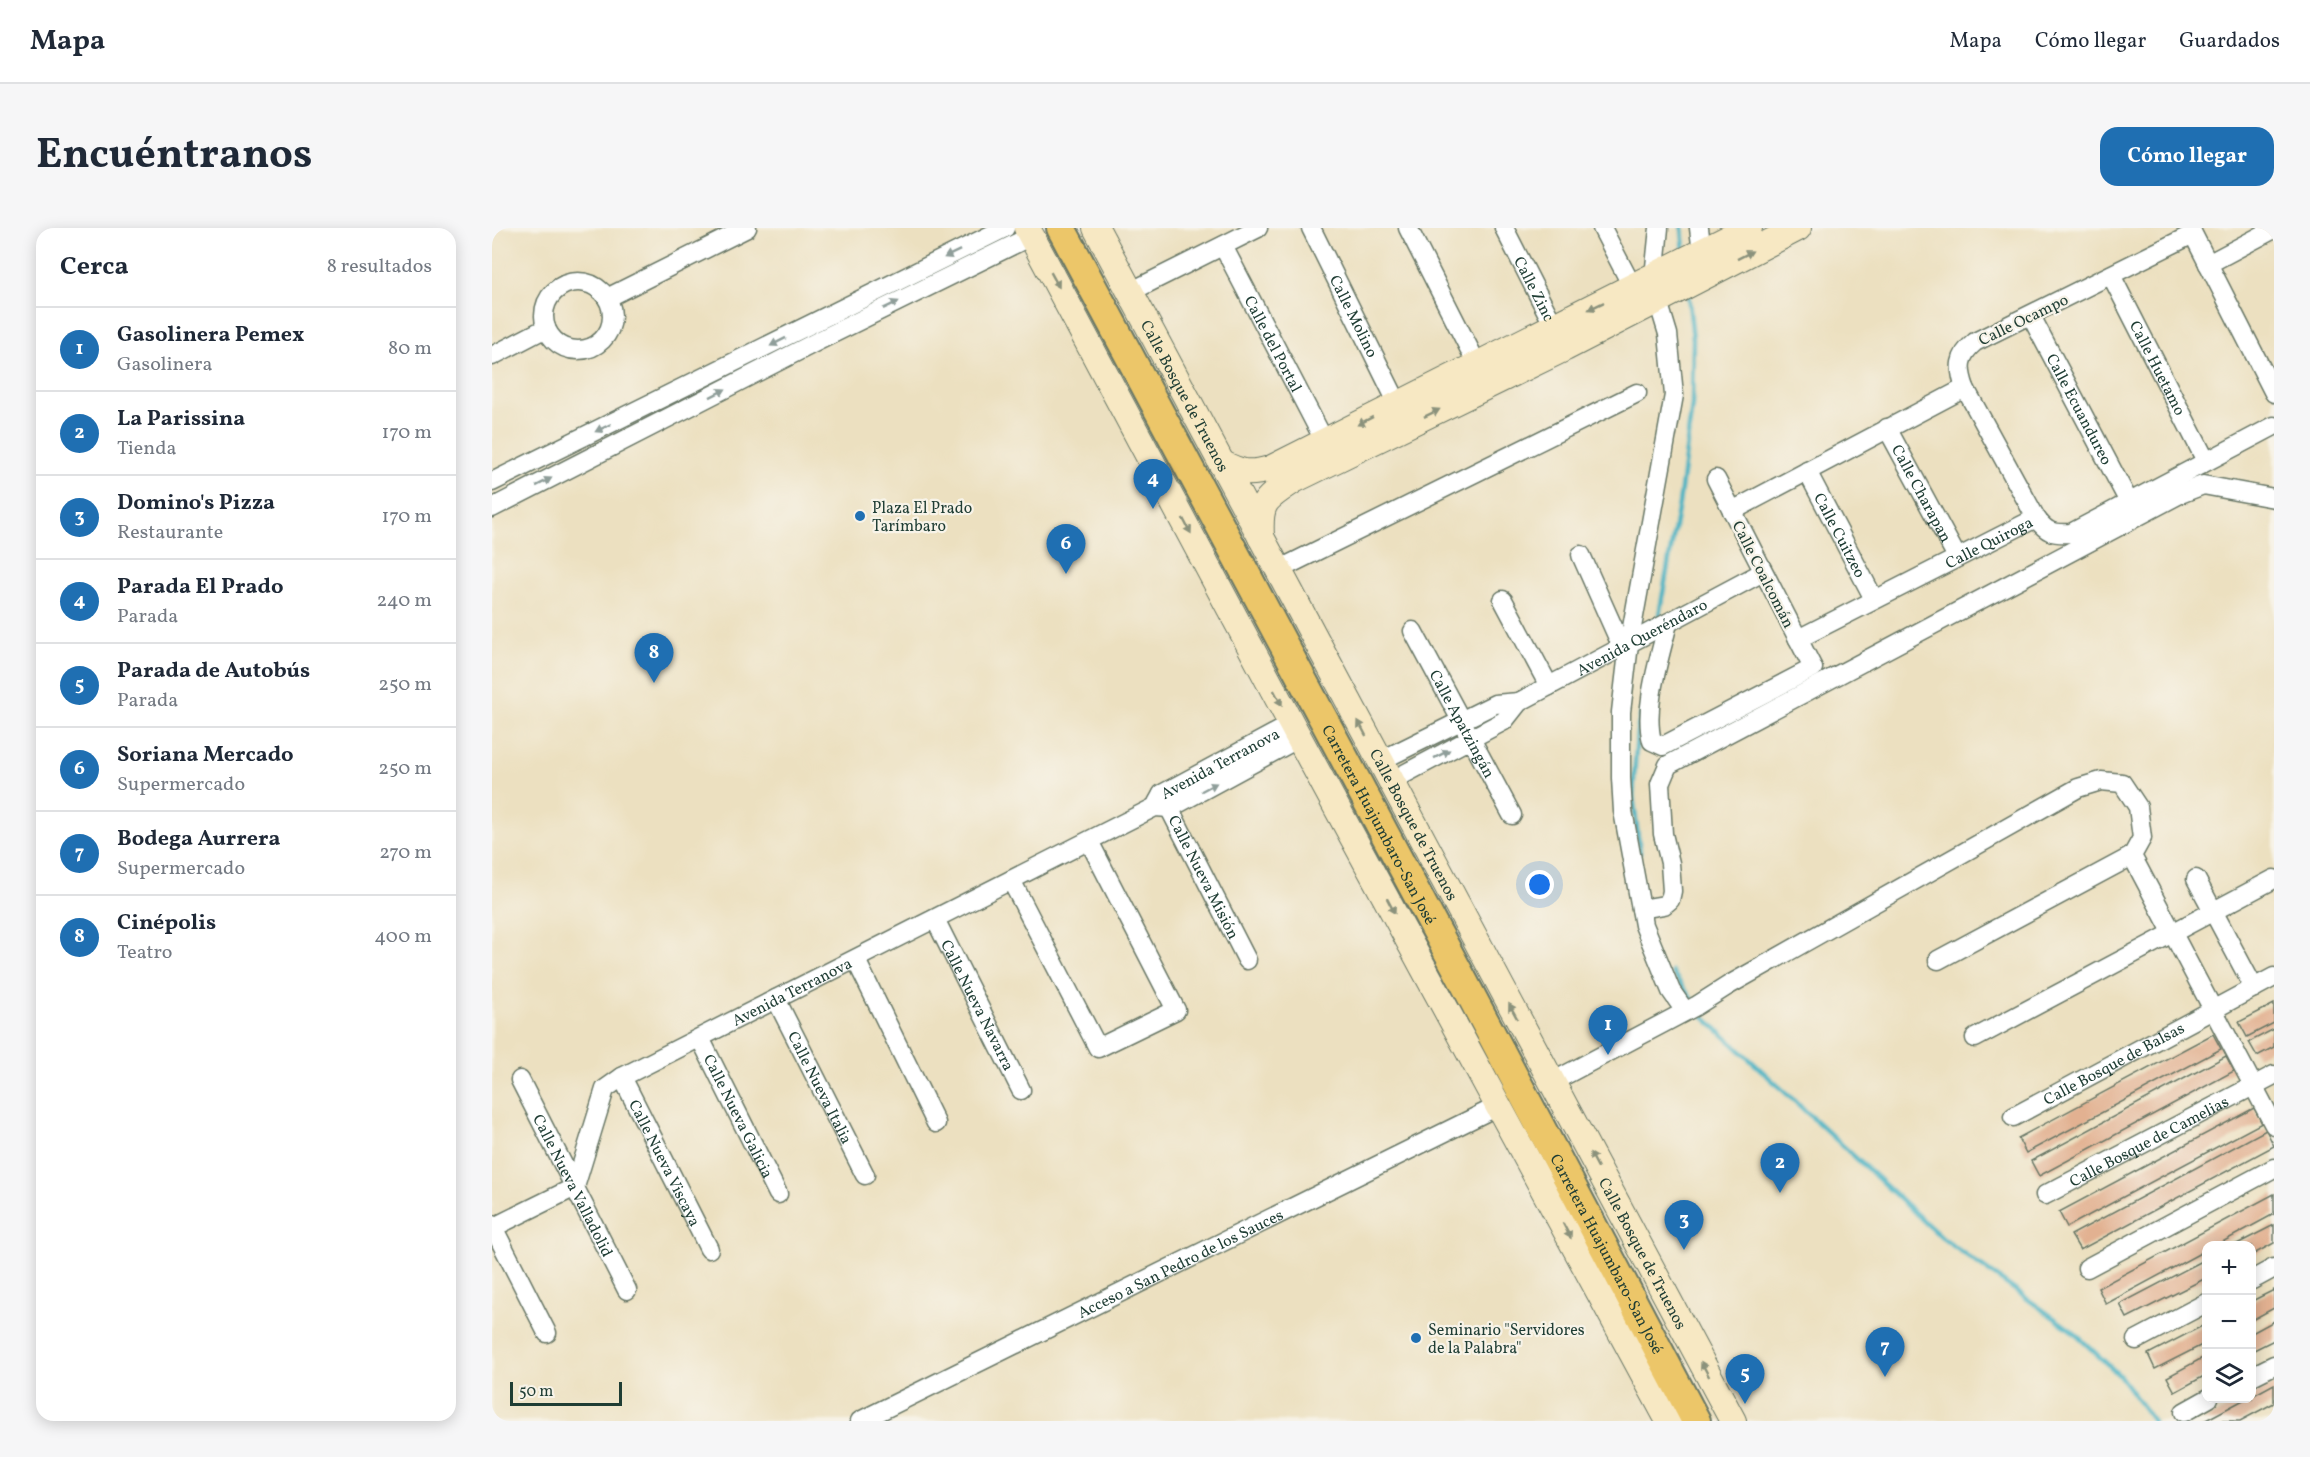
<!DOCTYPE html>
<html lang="es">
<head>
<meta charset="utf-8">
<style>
	:root { --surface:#fff; --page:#f6f6f7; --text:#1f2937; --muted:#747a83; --line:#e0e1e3; --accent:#1f6fb2 }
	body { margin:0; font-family:Vollkorn,serif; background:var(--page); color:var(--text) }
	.controls { position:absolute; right:18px; bottom:18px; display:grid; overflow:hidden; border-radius:12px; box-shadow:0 3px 15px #0003 }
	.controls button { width:54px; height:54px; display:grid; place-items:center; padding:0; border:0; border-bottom:2px solid var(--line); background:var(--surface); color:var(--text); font:30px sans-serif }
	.scale { position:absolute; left:18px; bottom:15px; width:112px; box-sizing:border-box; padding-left:6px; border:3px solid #1f3d34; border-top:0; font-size:16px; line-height:21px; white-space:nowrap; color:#1f3d34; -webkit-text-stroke:4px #f7f3e8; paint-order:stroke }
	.you { position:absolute; left:1048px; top:657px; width:21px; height:21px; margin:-15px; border:4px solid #fff; border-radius:50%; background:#1a73e8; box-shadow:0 0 0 9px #1a73e833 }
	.badge { display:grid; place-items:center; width:39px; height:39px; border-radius:50%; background:var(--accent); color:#fff; font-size:20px; font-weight:700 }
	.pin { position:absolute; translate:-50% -50px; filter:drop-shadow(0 2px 3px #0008) }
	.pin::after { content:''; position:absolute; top:32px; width:21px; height:18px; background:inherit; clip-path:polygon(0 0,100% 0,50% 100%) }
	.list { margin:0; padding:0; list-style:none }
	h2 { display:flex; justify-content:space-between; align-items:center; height:78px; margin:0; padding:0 24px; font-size:26px }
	h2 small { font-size:20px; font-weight:400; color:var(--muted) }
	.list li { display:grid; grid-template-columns:39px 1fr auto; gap:18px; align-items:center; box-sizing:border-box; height:84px; padding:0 24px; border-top:2px solid var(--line) }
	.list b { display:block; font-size:22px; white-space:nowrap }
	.list p { margin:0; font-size:20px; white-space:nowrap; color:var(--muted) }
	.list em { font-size:20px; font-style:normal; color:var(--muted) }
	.icon { flex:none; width:33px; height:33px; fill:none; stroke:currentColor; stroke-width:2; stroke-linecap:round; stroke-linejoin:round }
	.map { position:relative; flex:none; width:1782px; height:1193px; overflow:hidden; border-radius:18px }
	header { display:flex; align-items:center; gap:36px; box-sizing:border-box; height:84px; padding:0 30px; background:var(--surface); border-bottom:2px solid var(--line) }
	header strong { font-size:28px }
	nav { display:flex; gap:33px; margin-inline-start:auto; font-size:21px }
	.intro { display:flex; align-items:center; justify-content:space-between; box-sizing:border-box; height:144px; padding:0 36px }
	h1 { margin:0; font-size:42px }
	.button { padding:15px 27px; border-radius:18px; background:var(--accent); color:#fff; font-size:21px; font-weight:700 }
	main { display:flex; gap:36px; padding:0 36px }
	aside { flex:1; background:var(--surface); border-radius:18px; box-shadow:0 3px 15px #0003 }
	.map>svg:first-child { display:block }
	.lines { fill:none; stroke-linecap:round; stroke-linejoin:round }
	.stream { stroke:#46b2c3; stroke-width:4.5 }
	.building { fill:#e2b191 }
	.street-casing { stroke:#677665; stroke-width:21 }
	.secondary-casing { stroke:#677665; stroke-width:28 }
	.primary-casing { stroke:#677665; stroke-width:32 }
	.street { stroke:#fff; stroke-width:18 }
	.secondary { stroke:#f7e8c3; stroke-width:26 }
	.primary { stroke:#ecc669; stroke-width:28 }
	.oneway { fill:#8f9e9a }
	.oneway2 { fill:#8b927c }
	.poi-dot { fill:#1f6fb2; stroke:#f7f3e8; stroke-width:2 }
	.labels { text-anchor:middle; stroke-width:4.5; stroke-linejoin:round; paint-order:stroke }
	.street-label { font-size:16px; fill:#1f3d34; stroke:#f7f3e8 }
	.poi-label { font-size:16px; fill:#1f3d34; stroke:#f7f3e8; text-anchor:start }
</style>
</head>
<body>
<header>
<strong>Mapa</strong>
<nav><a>Mapa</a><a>Cómo llegar</a><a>Guardados</a></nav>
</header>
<div class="intro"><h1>Encuéntranos</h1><a class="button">Cómo llegar</a></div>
<main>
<aside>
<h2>Cerca<small>8 resultados</small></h2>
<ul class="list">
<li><span class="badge">1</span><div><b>Gasolinera Pemex</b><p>Gasolinera</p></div><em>80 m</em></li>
<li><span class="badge">2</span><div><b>La Parissina</b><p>Tienda</p></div><em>170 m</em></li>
<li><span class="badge">3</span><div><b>Domino's Pizza</b><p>Restaurante</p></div><em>170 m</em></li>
<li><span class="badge">4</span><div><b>Parada El Prado</b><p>Parada</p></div><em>240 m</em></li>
<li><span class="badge">5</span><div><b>Parada de Autobús</b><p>Parada</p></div><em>250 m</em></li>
<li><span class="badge">6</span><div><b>Soriana Mercado</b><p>Supermercado</p></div><em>250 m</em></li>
<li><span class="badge">7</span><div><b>Bodega Aurrera</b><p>Supermercado</p></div><em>270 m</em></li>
<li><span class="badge">8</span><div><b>Cinépolis</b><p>Teatro</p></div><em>400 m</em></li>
</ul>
</aside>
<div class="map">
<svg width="1782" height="1193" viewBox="0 0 1782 1193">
	<rect width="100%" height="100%" fill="#f7f3e8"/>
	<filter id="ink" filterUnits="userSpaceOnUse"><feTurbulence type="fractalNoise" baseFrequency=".0167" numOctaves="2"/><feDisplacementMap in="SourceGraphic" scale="12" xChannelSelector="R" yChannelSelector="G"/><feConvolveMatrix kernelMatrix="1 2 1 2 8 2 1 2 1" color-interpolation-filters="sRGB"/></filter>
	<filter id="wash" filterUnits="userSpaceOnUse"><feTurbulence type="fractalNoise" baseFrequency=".008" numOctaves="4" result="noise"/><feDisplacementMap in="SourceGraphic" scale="24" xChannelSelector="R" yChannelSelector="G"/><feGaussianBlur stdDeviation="1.35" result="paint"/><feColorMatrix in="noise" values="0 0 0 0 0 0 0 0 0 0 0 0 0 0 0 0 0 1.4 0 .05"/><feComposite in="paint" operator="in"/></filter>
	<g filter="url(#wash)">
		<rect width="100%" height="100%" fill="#ece0c0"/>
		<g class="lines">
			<g class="stream">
				<path d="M 1190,0 L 1192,24"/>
				<path d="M 1166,393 L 1187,276 L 1200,177 L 1201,111 L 1196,65"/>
				<path d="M 1148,625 L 1141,568 L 1145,504 L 1150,481"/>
				<path d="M 1180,744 L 1202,774"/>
				<path d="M 1207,781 L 1212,789 L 1450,1010 L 1579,1102 L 1628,1148 L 1661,1193"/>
			</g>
		</g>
		<g id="blocks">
			<g class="building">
				<path d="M 1782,776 L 1782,795 L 1755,809 L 1747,794 Z"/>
				<path d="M 1782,801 L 1782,819 L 1765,828 L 1757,814 Z"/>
				<path d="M 1721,806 L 1729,821 L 1534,925 L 1526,910 Z"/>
				<path d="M 1734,828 L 1742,843 L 1547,948 L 1539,933 Z"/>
				<path d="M 1762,880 L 1770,895 L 1575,999 L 1567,984 Z"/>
				<path d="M 1774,902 L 1782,918 L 1588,1022 L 1579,1007 Z"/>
				<path d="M 1782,966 L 1782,986 L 1723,1018 L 1714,1018 L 1714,1022 L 1614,1076 L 1606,1060 Z"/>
				<path d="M 1782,997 L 1782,1015 L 1760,1027 L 1760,1018 L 1741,1018 Z"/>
				<path d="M 1714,1031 L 1714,1050 L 1635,1090 L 1628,1076 Z"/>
				<path d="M 1782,1062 L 1782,1080 L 1760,1092 L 1760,1073 Z"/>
				<path d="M 1782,1093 L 1782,1112 L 1760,1123 L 1760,1105 Z"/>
				<path d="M 1714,1096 L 1714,1115 L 1663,1141 L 1656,1126 Z"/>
				<path d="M 1714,1128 L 1714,1147 L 1683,1164 L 1675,1149 Z"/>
				<path d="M 1782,1156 L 1782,1175 L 1748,1193 L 1712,1193 L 1755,1170 L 1760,1170 L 1760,1168 Z"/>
			</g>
		</g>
	</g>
	<g filter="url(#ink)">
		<use href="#blocks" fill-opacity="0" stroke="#677665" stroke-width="1.5"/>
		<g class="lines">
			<defs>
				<g id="street">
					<path id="s1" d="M 819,0 L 906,176"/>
					<path d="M 916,0 L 985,136"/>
					<path id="s2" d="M 1012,0 L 1067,108"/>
					<path d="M 1110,0 L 1141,60"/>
					<path d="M 1207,0 L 1210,25"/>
					<path id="s3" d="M 731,18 L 833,214"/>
					<path d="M 1716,36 L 1782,1"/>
					<path id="s4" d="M 1619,47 L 1714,233"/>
					<path d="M 1162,49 L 1167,0"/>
					<circle cx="86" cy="88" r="34"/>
					<path d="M 638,64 L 766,0"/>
					<path d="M 115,70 L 255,0"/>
					<path d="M 1166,73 L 1176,106 L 1182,167 L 1137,416 L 1129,484 L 1129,550 L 1131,583 L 1152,697 L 1179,763 L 1193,783"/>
					<path id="s5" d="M 1539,88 L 1637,274"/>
					<path d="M 0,128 L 54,100"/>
					<path d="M 1782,165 L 1701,6 L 1483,114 C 1466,128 1466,140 1473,160 L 1544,290 C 1555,305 1561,306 1579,305 L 1782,198"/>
					<path id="s6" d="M 1395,200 L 1465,329"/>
					<path id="s7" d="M 1315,243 L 1382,371"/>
					<path d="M 0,254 L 513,0"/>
					<path d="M 0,280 L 326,113 L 539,8"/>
					<path d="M 1240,283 L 1473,160"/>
					<path d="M 1089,327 L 1130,419"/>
					<path d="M 786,342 L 1145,165"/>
					<path d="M 1011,372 L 1057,458"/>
					<path d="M 1176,395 C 1168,429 1151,479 1160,513 L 1171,518 L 1321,440 L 1224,251"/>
					<path id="s8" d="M 921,403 L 1020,587"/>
					<path id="s9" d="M 1306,411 L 1544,290"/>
					<path d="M 888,533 L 1003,476 L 1027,474"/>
					<path id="s10" d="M 899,553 L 1012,493 L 1027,474 L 1271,344"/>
					<path id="s11" d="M 670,566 L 755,732"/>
					<path id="s12" d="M 665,575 L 670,566 L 800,496"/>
					<path d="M 1704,651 L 1762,760"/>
					<path d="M 519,652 L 606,820 L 684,782 L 597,613"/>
					<path d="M 1149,681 L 1172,677 L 1178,672 L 1180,663 L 1178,635 L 1171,606 L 1168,556 L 1176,537 L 1688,266 L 1711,257 L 1782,270"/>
					<path id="s13" d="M 443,691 L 529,862"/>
					<path d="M 364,732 L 444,895"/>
					<path d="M 1446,732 L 1640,628"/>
					<path id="s14" d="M 284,771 L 373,947"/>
					<path id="s15" d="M 208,810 L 286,966"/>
					<path d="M 1483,810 L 1782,651"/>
					<path id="s16" d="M 130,849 L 217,1021"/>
					<path id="s17" d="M 28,852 L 135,1062"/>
					<path d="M 1060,854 L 1204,778 L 1237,757 L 1586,560 L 1609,553 L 1630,555 L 1646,579 L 1650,610 L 1640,628 L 1782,897"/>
					<path id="s18" d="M 1521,889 L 1782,749"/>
					<path id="s19" d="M 1553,967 L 1782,847"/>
					<path d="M 0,997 L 55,1105"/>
					<path id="s20" d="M 0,1000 L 83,959 L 113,861 L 130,849 L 663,579 L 678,580 L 807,510"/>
					<path d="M 1595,1040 L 1782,940"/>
					<path d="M 1760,1052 L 1782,1040"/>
					<path d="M 1644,1112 L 1714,1075"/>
					<path d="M 1760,1148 L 1782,1137"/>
					<path d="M 1692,1184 L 1717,1170"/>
					<path id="s21" d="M 368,1193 L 1008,877"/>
				</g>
				<g id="secondary">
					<path d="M 535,0 L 807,510 L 1177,1193"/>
					<path id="s22" d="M 604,0 L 1241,1193"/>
					<path d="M 729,235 C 749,245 756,247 778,241 L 1257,0"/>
					<path d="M 769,309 C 767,272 773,272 802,252 L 1073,120 L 1306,0"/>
				</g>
				<g id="primary">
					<path id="s23" d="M 569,0 L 965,741 L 1204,1193"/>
				</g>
			</defs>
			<use href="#street" class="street-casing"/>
			<use href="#secondary" class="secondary-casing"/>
			<use href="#primary" class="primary-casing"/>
			<use href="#street" class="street"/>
			<use href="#secondary" class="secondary"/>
			<use href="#primary" class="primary"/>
		</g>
		<defs><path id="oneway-solid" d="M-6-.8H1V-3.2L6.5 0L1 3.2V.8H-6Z" transform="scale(1.5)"/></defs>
		<g class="oneway">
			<use href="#oneway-solid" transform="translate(460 26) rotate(154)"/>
			<use href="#oneway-solid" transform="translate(399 77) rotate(-26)"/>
			<use href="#oneway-solid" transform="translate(286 114) rotate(153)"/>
			<use href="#oneway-solid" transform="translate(226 165) rotate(-27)"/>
			<use href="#oneway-solid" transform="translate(111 200) rotate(154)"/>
			<use href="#oneway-solid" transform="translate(52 254) rotate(-27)"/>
			<use href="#oneway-solid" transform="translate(950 526) rotate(-27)"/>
			<use href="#oneway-solid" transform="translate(717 559) rotate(-28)"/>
		</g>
		<g class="oneway2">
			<use href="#oneway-solid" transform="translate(1253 27) rotate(-27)"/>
			<use href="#oneway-solid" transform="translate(563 52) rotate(61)"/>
			<use href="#oneway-solid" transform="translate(1104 78) rotate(154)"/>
			<use href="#oneway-solid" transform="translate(940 185) rotate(-26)"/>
			<use href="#oneway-solid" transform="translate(873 193) rotate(153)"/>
			<use href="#oneway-solid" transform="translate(695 298) rotate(62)"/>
			<use href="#oneway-solid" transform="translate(786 470) rotate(62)"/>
			<use href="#oneway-solid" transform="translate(870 500) rotate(-118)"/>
			<use href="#oneway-solid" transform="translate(899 678) rotate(62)"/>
			<use href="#oneway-solid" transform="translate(1021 783) rotate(-119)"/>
			<use href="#oneway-solid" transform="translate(1102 932) rotate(-118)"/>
			<use href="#oneway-solid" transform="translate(1075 1003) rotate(62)"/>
			<use href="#oneway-solid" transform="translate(1213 1141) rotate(-118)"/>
		</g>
	</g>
	<g class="poi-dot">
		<circle cx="368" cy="288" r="6"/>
		<circle cx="924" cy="1110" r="6"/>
	</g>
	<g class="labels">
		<g class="street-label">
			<text dy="6" stroke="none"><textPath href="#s2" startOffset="68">Calle Zinc</textPath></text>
			<text dy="6" stroke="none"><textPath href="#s1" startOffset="98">Calle Molino</textPath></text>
			<text transform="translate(1531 91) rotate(-26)" y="6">Calle Ocampo</text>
			<text dy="6" stroke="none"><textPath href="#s3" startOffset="110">Calle del Portal</textPath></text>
			<text dy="6" stroke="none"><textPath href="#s4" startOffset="104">Calle Huetamo</textPath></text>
			<text dy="6" stroke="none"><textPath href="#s22" startOffset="190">Calle Bosque de Truenos</textPath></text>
			<text dy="6" stroke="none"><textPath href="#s5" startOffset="105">Calle Ecuandureo</textPath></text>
			<text dy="6" stroke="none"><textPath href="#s6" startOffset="74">Calle Charapan</textPath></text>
			<text dy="6" stroke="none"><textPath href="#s7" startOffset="72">Calle Cuitzeo</textPath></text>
			<text dy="6" stroke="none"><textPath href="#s9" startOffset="214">Calle Quiroga</textPath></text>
			<text transform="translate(1272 346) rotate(63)" y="6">Calle Coalcomán</text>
			<text dy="6" stroke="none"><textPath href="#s10" startOffset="291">Avenida Queréndaro</textPath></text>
			<text dy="6" stroke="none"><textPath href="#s8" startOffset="105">Calle Apatzingán</textPath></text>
			<text dy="6" stroke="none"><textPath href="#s12" startOffset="76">Avenida Terranova</textPath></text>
			<text dy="6" stroke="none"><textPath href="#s23" startOffset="676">Carretera Huajumbaro-San José</textPath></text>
			<text dy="6" stroke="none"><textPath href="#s22" startOffset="676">Calle Bosque de Truenos</textPath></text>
			<text dy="6" stroke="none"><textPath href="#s11" startOffset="93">Calle Nueva Misión</textPath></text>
			<text dy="6" stroke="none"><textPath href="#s20" startOffset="406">Avenida Terranova</textPath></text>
			<text dy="6" stroke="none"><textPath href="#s13" startOffset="96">Calle Nueva Navarra</textPath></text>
			<text dy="6" stroke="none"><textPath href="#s18" startOffset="114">Calle Bosque de Balsas</textPath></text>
			<text dy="6" stroke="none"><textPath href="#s14" startOffset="99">Calle Nueva Italia</textPath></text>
			<text dy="6" stroke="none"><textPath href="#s15" startOffset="87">Calle Nueva Galicia</textPath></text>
			<text dy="6" stroke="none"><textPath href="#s19" startOffset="117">Calle Bosque de Camelias</textPath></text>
			<text dy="6" stroke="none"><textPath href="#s16" startOffset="96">Calle Nueva Viscaya</textPath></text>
			<text dy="6" stroke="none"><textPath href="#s17" startOffset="118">Calle Nueva Valladolid</textPath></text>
			<text dy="6" stroke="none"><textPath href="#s23" startOffset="1162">Carretera Huajumbaro-San José</textPath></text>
			<text dy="6" stroke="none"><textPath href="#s22" startOffset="1162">Calle Bosque de Truenos</textPath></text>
			<text dy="6" stroke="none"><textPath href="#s21" startOffset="357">Acceso a San Pedro de los Sauces</textPath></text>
		</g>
		<g class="poi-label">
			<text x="380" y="285">Plaza El Prado<tspan x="380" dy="18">Tarímbaro</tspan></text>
			<text x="936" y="1107">Seminario "Servidores<tspan x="936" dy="18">de la Palabra"</tspan></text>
		</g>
	</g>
</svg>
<div class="controls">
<button>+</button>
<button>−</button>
<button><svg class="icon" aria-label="layers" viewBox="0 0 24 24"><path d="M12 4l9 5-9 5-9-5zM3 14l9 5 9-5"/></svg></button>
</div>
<div class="scale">50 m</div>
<div class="you"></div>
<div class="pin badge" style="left:1116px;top:827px">1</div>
<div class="pin badge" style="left:1288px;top:965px">2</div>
<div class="pin badge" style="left:1192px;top:1022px">3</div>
<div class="pin badge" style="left:661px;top:281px">4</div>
<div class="pin badge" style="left:1253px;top:1176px">5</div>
<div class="pin badge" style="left:574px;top:346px">6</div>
<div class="pin badge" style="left:1393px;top:1149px">7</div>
<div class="pin badge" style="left:162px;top:455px">8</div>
</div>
</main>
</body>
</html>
